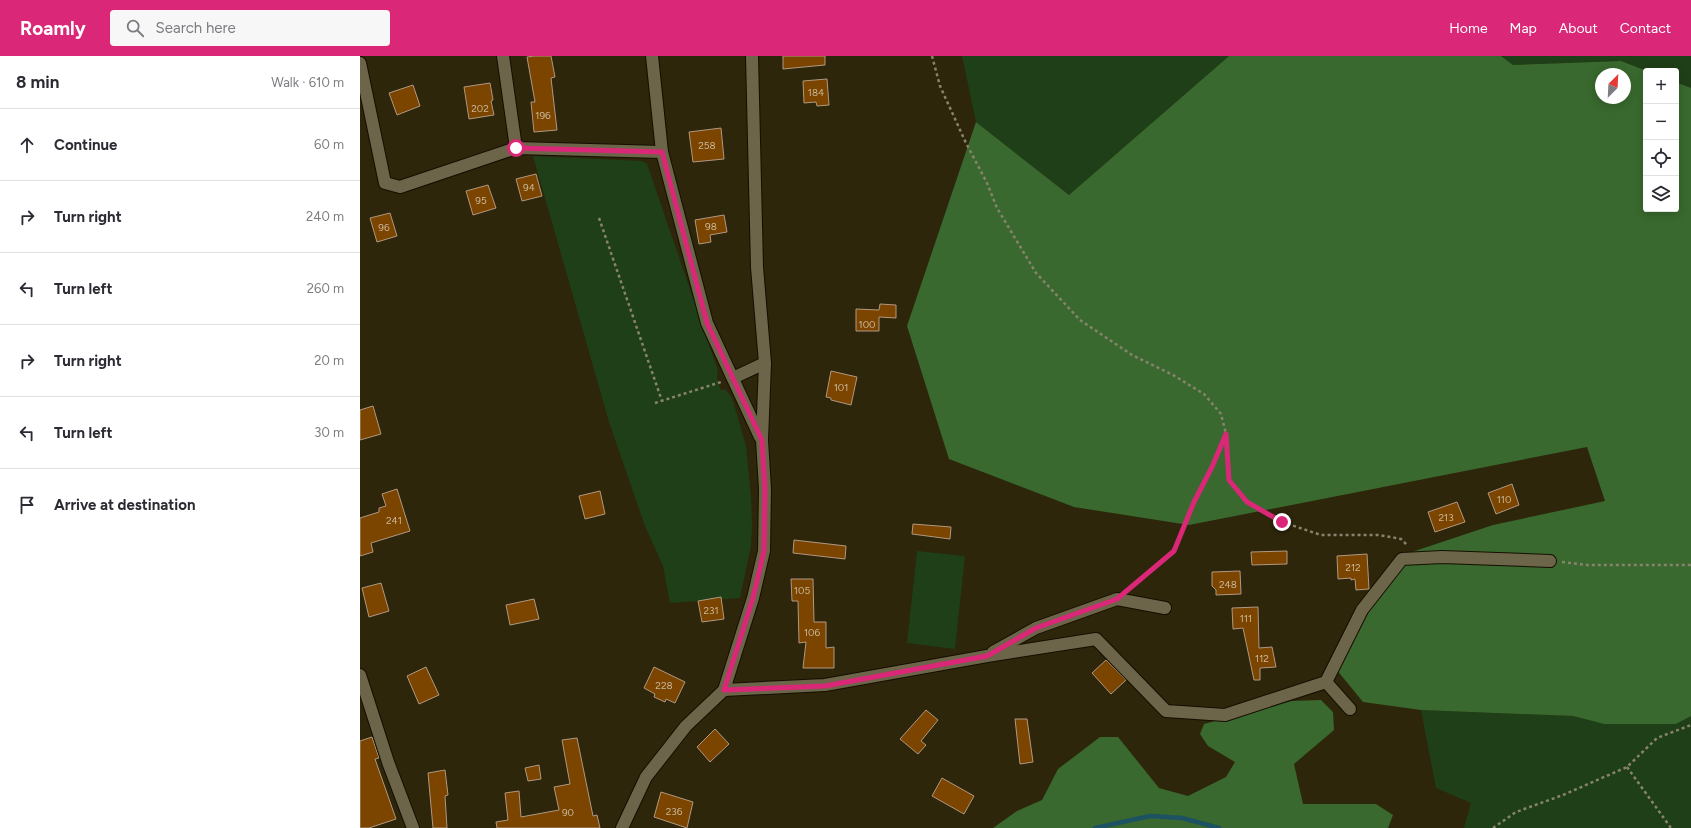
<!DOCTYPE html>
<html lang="en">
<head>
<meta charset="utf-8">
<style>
	:root { --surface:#fff; --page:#f7f7f7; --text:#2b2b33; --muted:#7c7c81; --line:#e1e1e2; --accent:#db2777 }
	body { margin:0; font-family:Figtree,sans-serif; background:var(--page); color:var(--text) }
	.controls { position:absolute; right:12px; top:12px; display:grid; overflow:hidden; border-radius:4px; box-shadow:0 2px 10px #0003 }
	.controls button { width:36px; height:36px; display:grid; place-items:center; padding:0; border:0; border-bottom:1px solid var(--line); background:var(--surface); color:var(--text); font:20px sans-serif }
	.compass { position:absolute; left:1235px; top:12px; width:36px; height:36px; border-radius:50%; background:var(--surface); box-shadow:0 2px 10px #0003; rotate:24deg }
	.stop { position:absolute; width:12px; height:12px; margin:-9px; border:3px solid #db2777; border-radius:50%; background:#fff }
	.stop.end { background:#db2777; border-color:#fff; box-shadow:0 1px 4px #0008 }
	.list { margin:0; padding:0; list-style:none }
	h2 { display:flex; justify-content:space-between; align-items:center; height:52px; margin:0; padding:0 16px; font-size:17px }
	h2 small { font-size:13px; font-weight:400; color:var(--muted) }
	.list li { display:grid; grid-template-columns:26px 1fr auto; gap:12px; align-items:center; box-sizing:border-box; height:72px; padding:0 16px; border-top:1px solid var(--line) }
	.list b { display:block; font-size:15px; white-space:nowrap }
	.list em { font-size:13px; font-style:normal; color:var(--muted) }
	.icon { flex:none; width:22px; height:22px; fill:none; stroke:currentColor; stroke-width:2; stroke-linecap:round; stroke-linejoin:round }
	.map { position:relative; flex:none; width:1331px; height:772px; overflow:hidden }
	header { display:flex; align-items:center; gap:24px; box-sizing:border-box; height:56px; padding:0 20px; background:var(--accent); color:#fff }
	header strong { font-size:19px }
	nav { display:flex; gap:22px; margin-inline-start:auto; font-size:14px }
	.search { width:280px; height:36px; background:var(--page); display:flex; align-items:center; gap:10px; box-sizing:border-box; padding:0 14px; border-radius:4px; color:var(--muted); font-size:15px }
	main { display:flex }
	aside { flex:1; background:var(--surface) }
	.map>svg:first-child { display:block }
	.green { fill:#1f3f18 }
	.forest { fill:#39692e; fill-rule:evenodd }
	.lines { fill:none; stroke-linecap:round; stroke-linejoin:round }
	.stream { stroke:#1c5262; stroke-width:4.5 }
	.building { fill:#7b4500; stroke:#b09882 }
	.minor-casing { stroke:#150e00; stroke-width:14 }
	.path { stroke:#88836d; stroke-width:2.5; stroke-dasharray:3 3; stroke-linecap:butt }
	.minor { stroke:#6c6549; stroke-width:12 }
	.route { stroke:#db2777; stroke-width:5 }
	.labels { text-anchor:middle; stroke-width:4; stroke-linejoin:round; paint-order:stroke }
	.number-label { font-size:10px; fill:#c8b79a }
</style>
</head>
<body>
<header>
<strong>Roamly</strong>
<div class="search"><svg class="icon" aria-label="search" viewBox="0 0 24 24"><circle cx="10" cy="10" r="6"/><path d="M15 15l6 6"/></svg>Search here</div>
<nav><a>Home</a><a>Map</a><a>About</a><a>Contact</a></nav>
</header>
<main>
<aside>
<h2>8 min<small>Walk · 610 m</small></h2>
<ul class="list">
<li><svg class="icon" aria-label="ahead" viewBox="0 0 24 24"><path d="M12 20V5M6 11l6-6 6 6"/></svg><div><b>Continue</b></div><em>60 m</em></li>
<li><svg class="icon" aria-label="right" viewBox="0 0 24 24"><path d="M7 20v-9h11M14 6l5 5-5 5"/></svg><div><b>Turn right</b></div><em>240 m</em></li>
<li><svg class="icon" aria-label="left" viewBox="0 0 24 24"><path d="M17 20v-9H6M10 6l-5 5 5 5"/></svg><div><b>Turn left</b></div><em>260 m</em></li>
<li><svg class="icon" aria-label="right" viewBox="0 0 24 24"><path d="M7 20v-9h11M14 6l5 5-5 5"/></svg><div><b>Turn right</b></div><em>20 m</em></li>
<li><svg class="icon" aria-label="left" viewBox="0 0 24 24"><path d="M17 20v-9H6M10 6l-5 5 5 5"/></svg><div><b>Turn left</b></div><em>30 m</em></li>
<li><svg class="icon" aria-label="arrive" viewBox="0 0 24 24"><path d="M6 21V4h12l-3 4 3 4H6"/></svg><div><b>Arrive at destination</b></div></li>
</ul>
</aside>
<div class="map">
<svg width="1331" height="772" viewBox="0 0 1331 772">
	<rect width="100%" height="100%" fill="#2d260b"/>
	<g class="green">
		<path d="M 602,0 L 869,0 L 709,139 L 616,66 Z"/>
		<path d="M 1141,0 L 1331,0 L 1331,32 L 1316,26 L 1316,15 L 1287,15 L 1261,5 L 1153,9 Z"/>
		<path d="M 173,100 L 282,105 L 287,108 L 358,315 L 357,322 L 361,334 L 366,334 L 372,342 L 386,390 L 391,440 L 392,470 L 391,490 L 380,542 L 310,547 L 303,510 L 285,470 L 249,366 Z"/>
		<path d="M 557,495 L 605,500 L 595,593 L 547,587 Z"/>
		<path d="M 1061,654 L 1213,660 L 1244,668 L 1315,668 L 1331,660 L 1331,772 L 1104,772 L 1111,747 L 1076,732 Z"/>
	</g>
	<g class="forest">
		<path d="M 869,0 L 1141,0 L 1153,9 L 1261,5 L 1287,15 L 1286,15 L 1286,153 L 1316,153 L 1316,26 L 1331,32 L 1331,660 L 1316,668 L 1244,668 L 1213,660 L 1061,654 L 1003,646 L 976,613 L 1028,522 L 1052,496 L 1133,469 L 1245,445 L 1227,391 L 829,469 L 714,451 L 589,403 L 547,270 L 616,66 L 709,139 ZM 1241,18 L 1265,18 L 1265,42 L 1241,42 Z"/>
		<path d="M 961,644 L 973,656 L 974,674 L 934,708 L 943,748 L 1016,748 L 1033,759 L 1028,772 L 633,772 L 657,755 L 682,744 L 698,713 L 740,681 L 758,681 L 799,732 L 828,740 L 866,721 L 875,706 L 848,690 L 840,678 L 844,668 L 931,645 Z"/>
	</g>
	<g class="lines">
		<path class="stream" d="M 735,772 L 790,760 L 822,762 L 859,772"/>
	</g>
	<g class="building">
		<path d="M 174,0 L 191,0 L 195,21 L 191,22 L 197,74 L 174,76 L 171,46 L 175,46 L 167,1 Z"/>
		<path d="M 423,0 L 465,0 L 465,9 L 423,13 Z"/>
		<path d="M 467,23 L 469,49 L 457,50 L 456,46 L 444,47 L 443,25 Z"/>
		<path d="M 130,27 L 133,44 L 131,45 L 134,59 L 109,63 L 104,31 Z"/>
		<path d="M 53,29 L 60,50 L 37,59 L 29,37 Z"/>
		<path d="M 361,72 L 364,103 L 333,106 L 329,76 Z"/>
		<path d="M 176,118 L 182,140 L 162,145 L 156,123 Z"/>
		<path d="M 128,129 L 136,152 L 113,159 L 106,135 Z"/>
		<path d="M 30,157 L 37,180 L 17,186 L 10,162 Z"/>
		<path d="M 364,159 L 367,176 L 350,179 L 351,186 L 339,188 L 335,164 Z"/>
		<path d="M 520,248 L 536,249 L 536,262 L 519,261 L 519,275 L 496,275 L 496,253 L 519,254 Z"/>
		<path d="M 471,315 L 497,321 L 491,349 L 471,344 L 471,342 L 466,341 Z"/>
		<path d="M 13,350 L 21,378 L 0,384 L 0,354 Z"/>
		<path d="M 1152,428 L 1159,449 L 1136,458 L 1128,437 Z"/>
		<path d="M 37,433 L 50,475 L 11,487 L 13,496 L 0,500 L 0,462 L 19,456 L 19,452 L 26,450 L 22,438 Z"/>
		<path d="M 240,435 L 245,458 L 225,463 L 219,440 Z"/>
		<path d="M 1097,446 L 1105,466 L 1075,476 L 1068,456 Z"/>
		<path d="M 553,468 L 591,471 L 590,483 L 552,478 Z"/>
		<path d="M 434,484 L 486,490 L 485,503 L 433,497 Z"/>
		<path d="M 927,495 L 927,508 L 892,509 L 891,496 Z"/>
		<path d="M 1007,498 L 1009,533 L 996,534 L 995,523 L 991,524 L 991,522 L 978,523 L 977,500 Z"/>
		<path d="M 880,515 L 881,538 L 856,539 L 856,534 L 852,530 L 852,516 Z"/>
		<path d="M 431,523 L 453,523 L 454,566 L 466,566 L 466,592 L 474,591 L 474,612 L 443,612 L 446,586 L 439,587 L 438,545 L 432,545 Z"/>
		<path d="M 21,527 L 29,555 L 9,561 L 2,532 Z"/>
		<path d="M 361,541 L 364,563 L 342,566 L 338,545 Z"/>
		<path d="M 174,543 L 179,563 L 150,569 L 146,549 Z"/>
		<path d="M 898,551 L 899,592 L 912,591 L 916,611 L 900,612 L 900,624 L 894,624 L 883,572 L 873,573 L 872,552 Z"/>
		<path d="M 746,604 L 766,624 L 751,638 L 732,617 Z"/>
		<path d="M 66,611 L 79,639 L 59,648 L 47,620 Z"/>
		<path d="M 294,611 L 325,626 L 315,647 L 306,643 L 305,646 L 294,641 L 295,638 L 284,632 Z"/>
		<path d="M 566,654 L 578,664 L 561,685 L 566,689 L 558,698 L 540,683 Z"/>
		<path d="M 655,663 L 667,663 L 673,706 L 660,708 Z"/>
		<path d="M 355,673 L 369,688 L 350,706 L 337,691 Z"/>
		<path d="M 12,681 L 19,702 L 15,703 L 36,763 L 9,772 L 0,772 L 0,685 Z"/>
		<path d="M 217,682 L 233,760 L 237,759 L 240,772 L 137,772 L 136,766 L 148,764 L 145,737 L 159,735 L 161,761 L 199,754 L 194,731 L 210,728 L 202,684 Z"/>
		<path d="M 179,709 L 181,723 L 168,725 L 165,712 Z"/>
		<path d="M 85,714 L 88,739 L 85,740 L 87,772 L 73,772 L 68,717 Z"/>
		<path d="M 582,722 L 614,740 L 604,758 L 572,740 Z"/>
		<path d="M 301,736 L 333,746 L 327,772 L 294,761 Z"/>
	</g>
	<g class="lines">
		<defs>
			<g id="minor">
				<path d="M 143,0 L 156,92"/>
				<path d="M 292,0 L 302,96 L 347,267 L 400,381"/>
				<path d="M 0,7 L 25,127 L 40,131 L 156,92 L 302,96"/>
				<path d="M 373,322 L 405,307"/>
				<path d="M 633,596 L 676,572 L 757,543 L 805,552"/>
				<path d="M 0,619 L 28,706 L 53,772"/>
				<path d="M 966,626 L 990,653"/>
				<path d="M 364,634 L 465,629 L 627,600 L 736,583 L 806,655 L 865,659 L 966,626 L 1002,554 L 1042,503 L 1082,501 L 1190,505"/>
				<path d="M 262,772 L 286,721 L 326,670 L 364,634 L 393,542 L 404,495 L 405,433 L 402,384 L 405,307 L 397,211 L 392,0"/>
			</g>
		</defs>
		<use href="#minor" class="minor-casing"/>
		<g class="path">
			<path d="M 572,0 L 580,30 L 606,87 L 627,127 L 637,152 L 676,217 L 720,264 L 772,299 L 813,319 L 844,338 L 861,358 L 866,378 L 869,424 L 887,446 L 922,466 L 961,479 L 1019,479 L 1041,483 L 1047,489"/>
			<path d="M 239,162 L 302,345"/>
			<path d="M 295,347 L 361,326"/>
			<path d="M 1202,506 L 1227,509 L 1331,509"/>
			<path d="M 771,531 L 814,495 L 834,446 L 852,411 L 866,380"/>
			<path d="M 1267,711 L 1311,772"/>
			<path d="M 1133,772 L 1156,756 L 1203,739 L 1267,711 L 1297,682 L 1331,669"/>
		</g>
		<use href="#minor" class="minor"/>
	</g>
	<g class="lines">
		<path class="route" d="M 156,92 L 302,96 L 347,267 L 402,384 L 405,433 L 404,495 L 393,542 L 364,634 L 465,630 L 627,600 L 676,572 L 757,543 L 814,495 L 834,446 L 852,411 L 866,378 L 869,424 L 887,446 L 922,466"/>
	</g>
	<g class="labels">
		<g class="number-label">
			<text x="456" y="40">184</text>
			<text x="120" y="56">202</text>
			<text x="183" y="63">196</text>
			<text x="347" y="93">258</text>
			<text x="169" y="135">94</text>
			<text x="121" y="148">95</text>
			<text x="351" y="174">98</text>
			<text x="24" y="175">96</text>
			<text x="507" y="272">100</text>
			<text x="481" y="335">101</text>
			<text x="1144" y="447">110</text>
			<text x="1086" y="465">213</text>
			<text x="34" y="468">241</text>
			<text x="993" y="515">212</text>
			<text x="868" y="532">248</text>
			<text x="442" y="538">105</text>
			<text x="351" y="558">231</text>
			<text x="886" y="566">111</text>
			<text x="452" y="580">106</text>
			<text x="902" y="606">112</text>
			<text x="304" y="633">228</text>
			<text x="314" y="759">236</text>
			<text x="208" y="760">90</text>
		</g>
	</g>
</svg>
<div class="controls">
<button>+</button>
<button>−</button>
<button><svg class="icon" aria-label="locate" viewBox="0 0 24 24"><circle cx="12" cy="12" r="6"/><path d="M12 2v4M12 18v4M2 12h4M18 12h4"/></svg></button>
<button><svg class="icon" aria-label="layers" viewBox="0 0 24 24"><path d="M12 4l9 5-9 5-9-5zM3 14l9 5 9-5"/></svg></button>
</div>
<svg class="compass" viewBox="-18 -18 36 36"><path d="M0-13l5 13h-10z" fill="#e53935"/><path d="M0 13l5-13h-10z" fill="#7c7c81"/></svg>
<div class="stop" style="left:156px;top:92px"></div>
<div class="stop end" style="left:922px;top:466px"></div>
</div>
</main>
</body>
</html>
